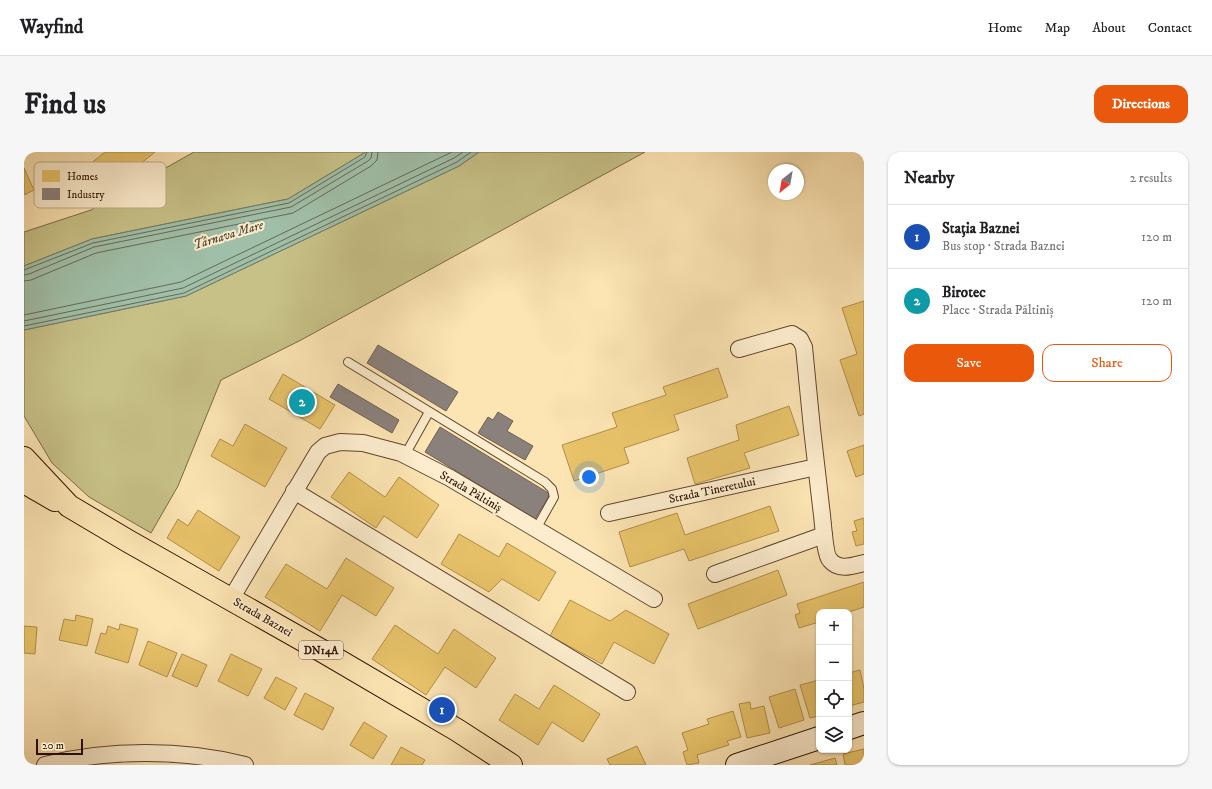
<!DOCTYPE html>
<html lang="en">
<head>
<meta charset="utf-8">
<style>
	:root { --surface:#fff; --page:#f6f6f6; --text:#202124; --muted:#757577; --line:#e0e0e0; --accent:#ea580c }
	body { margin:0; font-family:"IM FELL DW Pica",serif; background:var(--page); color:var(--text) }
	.controls { position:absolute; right:12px; bottom:12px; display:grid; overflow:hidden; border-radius:8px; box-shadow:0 1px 3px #0004 }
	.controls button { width:36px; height:36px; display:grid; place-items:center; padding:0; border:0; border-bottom:1px solid var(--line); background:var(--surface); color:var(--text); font:20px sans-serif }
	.compass { position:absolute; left:744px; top:12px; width:36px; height:36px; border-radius:50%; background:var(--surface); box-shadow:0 1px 3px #0004; rotate:211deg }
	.scale { position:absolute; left:12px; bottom:10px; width:47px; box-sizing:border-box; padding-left:4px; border:2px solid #2e1200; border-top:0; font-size:11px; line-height:14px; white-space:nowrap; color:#2e1200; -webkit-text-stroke:3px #fdedce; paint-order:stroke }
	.you { position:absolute; left:565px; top:325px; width:14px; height:14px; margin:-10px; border:3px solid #fff; border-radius:50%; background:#1a73e8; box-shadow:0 0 0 6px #1a73e833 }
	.badge { display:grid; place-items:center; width:26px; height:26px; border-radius:50%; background:var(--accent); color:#fff; font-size:13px; font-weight:700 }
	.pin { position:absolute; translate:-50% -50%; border:2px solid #fff; box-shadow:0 1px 4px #0006 }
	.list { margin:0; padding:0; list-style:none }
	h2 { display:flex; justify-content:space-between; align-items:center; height:52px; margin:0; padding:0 16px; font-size:17px }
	h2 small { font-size:13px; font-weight:400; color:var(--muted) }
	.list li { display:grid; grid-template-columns:26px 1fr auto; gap:12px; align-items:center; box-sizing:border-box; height:64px; padding:0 16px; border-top:1px solid var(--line) }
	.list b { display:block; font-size:15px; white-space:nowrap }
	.list p { margin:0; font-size:13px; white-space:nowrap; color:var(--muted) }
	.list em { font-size:13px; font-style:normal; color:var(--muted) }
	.actions { display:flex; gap:8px; padding:12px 16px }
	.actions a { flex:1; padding:9px 0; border:1px solid var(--accent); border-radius:12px; text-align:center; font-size:14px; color:var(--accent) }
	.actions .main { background:var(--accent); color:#fff }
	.icon { flex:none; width:22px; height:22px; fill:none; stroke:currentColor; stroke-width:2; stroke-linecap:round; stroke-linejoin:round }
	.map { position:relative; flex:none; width:840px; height:613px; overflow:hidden; border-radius:12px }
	header { display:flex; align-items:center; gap:24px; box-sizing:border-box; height:56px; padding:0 20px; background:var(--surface); border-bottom:1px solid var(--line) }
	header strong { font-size:19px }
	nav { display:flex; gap:22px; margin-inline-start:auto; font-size:14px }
	.intro { display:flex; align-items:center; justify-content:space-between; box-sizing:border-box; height:96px; padding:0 24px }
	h1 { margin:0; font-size:28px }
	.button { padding:10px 18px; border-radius:12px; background:var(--accent); color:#fff; font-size:14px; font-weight:700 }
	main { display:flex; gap:24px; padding:0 24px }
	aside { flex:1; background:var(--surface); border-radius:12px; box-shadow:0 1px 3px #0004 }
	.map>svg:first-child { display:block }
	.green { fill:#c7c187; stroke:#7a6a44 }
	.water { fill:#a0bfa9; stroke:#727a65 }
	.homes { fill:#e9c46a; stroke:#b18f4a }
	.industry { fill:#8a817c; stroke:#6e6057 }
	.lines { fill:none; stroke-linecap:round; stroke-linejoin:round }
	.shore { stroke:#676854; stroke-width:1 }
	.service-casing { stroke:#62462d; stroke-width:10 }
	.minor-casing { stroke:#62462d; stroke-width:18 }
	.secondary-casing { stroke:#2e1200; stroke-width:24 }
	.primary-casing { stroke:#2e1200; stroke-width:24 }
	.service { stroke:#fdedce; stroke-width:8 }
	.minor { stroke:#fdedce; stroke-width:16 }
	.secondary { stroke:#fdedce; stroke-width:22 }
	.primary { stroke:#fce4b3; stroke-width:22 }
	.labels { text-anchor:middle; stroke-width:4; stroke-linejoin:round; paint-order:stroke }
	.shield { fill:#fdedce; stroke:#6c543e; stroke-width:1 }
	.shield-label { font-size:11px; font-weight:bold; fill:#2e1200 }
	.street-label { font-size:12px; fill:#2e1200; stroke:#fdedce }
	.water-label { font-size:13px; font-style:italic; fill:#564f3b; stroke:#fdedce }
	.key { fill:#fdedce; stroke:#bfab90; stroke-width:1 }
	.key-label { font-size:11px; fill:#2e1200 }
</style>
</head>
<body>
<header>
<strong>Wayfind</strong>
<nav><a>Home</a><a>Map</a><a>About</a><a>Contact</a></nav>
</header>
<div class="intro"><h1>Find us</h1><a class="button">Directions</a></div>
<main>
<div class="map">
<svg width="840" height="613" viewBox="0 0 840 613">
	<rect width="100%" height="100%" fill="#fce4b3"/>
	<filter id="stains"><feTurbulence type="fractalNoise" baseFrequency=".005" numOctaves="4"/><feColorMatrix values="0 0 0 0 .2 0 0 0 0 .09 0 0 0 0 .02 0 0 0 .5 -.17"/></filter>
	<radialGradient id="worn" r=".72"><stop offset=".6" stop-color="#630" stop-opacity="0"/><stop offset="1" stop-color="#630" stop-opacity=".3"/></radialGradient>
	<g class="green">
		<path d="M 170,0 L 342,0 L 264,47 L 68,87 L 0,114 L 0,80 L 67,58 Z"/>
		<path d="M 455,0 L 621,0 L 277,188 L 197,228 L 154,334 L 127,381 L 65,345 L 28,311 L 0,264 L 0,178 L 162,144 L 435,14 Z"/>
	</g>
	<path class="water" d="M 342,0 L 455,0 L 435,14 L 162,144 L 0,178 L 0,114 L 68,87 L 264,47 Z"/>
	<g class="homes">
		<path d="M 81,0 L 131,0 L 74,46 L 55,21 Z"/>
		<path d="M 0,16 L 10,38 L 0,43 Z"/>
		<path d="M 840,149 L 840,262 L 835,264 L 816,208 L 833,202 L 818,156 Z"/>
		<path d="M 694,216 L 704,245 L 650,263 L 655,278 L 600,296 L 605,311 L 550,329 L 538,293 L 593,275 L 588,261 L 642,243 L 639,235 Z"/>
		<path d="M 259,222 L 311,253 L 296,277 L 245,247 Z"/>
		<path d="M 765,254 L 775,283 L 720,301 L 726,316 L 671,332 L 663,306 L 715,288 L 712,273 Z"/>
		<path d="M 221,272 L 263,296 L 241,335 L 187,304 L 196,287 L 209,294 Z"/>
		<path d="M 840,293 L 840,322 L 832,325 L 823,299 Z"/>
		<path d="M 325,320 L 361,345 L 375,325 L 415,353 L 393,386 L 360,364 L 352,376 L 307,345 Z"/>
		<path d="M 746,354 L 755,379 L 665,409 L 660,397 L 606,415 L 595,380 L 653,361 L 661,383 Z"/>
		<path d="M 174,358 L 216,385 L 195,419 L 143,386 L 154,367 L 164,374 Z"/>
		<path d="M 840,366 L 840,392 L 832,394 L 828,380 L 833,379 L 830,369 Z"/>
		<path d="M 435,382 L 475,405 L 483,391 L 532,420 L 515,449 L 478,427 L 465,440 L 417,412 Z"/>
		<path d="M 322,406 L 370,436 L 352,464 L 318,443 L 296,479 L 241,445 L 262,412 L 303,437 Z"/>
		<path d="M 754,418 L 763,443 L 674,477 L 664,452 Z"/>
		<path d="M 840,430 L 840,455 L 825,460 L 795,460 L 795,470 L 775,476 L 771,463 L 776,461 L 773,452 Z"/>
		<path d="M 546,448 L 586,469 L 602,458 L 645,482 L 630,512 L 590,490 L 578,512 L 526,484 Z"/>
		<path d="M 52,463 L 69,467 L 63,494 L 35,488 L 40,467 L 51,469 Z"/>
		<path d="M 96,472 L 114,477 L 104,511 L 71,501 L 77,481 L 82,482 L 84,474 L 95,478 Z"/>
		<path d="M 371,473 L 414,502 L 430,477 L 472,506 L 452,536 L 421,515 L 402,543 L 348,507 Z"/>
		<path d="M 0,474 L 13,475 L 11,502 L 0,501 Z"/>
		<path d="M 124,489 L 153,501 L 143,525 L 115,513 Z"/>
		<path d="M 158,502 L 183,513 L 173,535 L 148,524 Z"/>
		<path d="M 207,502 L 238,517 L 224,544 L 194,529 Z"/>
		<path d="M 836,518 L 840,537 L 840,550 L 825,554 L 825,521 Z"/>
		<path d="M 252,525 L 273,536 L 261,558 L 240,546 Z"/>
		<path d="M 795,528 L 795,564 L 786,566 L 776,533 Z"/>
		<path d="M 530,533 L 576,562 L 559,590 L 528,570 L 514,593 L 475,568 L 491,542 L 515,557 Z"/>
		<path d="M 771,537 L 780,568 L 755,576 L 745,545 Z"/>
		<path d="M 281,541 L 310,556 L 299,578 L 270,563 Z"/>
		<path d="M 726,550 L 727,557 L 740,554 L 746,581 L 723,586 L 715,552 Z"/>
		<path d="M 709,559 L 717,585 L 703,589 L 705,593 L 673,603 L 675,611 L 663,613 L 659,600 L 664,598 L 658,581 L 685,572 L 683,567 Z"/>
		<path d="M 340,570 L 363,584 L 349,607 L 326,593 Z"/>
		<path d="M 613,594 L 622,613 L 586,613 L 583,607 Z"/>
		<path d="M 377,595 L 401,608 L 398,613 L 367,613 Z"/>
		<path d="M 840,597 L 840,613 L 821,613 L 819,602 Z"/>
		<path d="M 811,606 L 813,613 L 786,613 Z"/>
	</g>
	<g class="industry">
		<path d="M 354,193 L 434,240 L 422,259 L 343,211 Z"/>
		<path d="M 314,232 L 375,268 L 368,281 L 306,245 Z"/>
		<path d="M 474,260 L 489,269 L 483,279 L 509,294 L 501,308 L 454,281 L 464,265 L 469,268 Z"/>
		<path d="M 416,275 L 526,342 L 511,367 L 401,300 Z"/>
	</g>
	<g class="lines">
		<g class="shore">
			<path d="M 0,118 L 69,91 L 265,51 L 341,5 L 343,0"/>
			<path d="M 0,123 L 5,122 L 70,95 L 267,55 L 344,9 L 347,6 L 348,0"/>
			<path d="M 0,129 L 7,128 L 72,101 L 269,61 L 347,14 L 353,8 L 354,0"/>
			<path d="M 0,163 L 157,130 L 428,0"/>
			<path d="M 0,169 L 159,136 L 430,6 L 439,0"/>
			<path d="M 0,174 L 160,141 L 433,10 L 447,0"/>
		</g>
		<defs>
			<g id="service">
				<path d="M 324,210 L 521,330 L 528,337 L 530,345 L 512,377"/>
				<path d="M 381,303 L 405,260"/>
			</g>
			<g id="minor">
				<path d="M 715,197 L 768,182 L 776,187 L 780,195 C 785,251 791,307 798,363 C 799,372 801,403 806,408 C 815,419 828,414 840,411"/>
				<path d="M 270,339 L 603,540"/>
				<path d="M 585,361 L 792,315"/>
				<path d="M 691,422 L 800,383"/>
				<path d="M 207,447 L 294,300 L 301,294 L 316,290 L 339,291 L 377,301 L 426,326 L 630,447"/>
				<path d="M 21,613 C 84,597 159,597 221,613"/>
			</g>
			<g id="secondary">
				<path d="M 825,576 L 840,571"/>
				<path d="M 713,613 L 795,586"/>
			</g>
			<g id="primary">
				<path d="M 0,306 L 45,354 L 104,389 L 300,500 L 433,578 L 487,613"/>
				<path d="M 0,330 L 31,348"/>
			</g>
		</defs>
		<use href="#service" class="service-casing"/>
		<use href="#minor" class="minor-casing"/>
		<use href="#secondary" class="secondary-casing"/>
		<use href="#primary" class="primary-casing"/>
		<use href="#service" class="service"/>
		<use href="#minor" class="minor"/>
		<use href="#secondary" class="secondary"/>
		<use href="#primary" class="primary"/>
	</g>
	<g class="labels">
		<rect class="shield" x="275" y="489" width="44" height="18" rx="3"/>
		<g class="shield-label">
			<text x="297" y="502">DN14A</text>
		</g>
		<g class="street-label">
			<text transform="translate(688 338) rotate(-12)" y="4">Strada Tineretului</text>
			<text transform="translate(447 339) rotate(30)" y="4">Strada Păltiniș</text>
			<text transform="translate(239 465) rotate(30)" y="4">Strada Baznei</text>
		</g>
		<g class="water-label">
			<text transform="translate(204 82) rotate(-17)" y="5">Târnava Mare</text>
		</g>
	</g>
	<rect x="10" y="10" width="132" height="46" rx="6" class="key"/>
	<rect x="18" y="18" width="18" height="12" fill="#e9c46a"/>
	<rect x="18" y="36" width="18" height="12" fill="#8a817c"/>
	<g class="key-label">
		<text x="43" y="28">Homes</text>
		<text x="43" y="46">Industry</text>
	</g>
	<rect width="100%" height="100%" filter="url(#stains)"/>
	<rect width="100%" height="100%" fill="url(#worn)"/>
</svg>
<div class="controls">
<button>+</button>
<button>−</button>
<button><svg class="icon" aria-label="locate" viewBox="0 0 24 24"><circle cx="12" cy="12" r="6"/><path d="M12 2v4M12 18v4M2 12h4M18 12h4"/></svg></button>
<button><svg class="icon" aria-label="layers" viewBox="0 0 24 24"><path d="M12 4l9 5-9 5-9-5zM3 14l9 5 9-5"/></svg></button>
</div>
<svg class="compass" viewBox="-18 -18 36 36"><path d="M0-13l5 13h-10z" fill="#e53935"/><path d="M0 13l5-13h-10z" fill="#757577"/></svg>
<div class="scale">20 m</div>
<div class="you"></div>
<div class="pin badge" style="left:418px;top:558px;background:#1a4fb4">1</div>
<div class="pin badge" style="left:278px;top:250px;background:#0f9aa8">2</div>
</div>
<aside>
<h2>Nearby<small>2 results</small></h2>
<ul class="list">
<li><span class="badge" style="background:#1a4fb4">1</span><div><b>Stația Baznei</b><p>Bus stop · Strada Baznei</p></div><em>120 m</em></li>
<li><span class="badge" style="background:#0f9aa8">2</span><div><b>Birotec</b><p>Place · Strada Păltiniș</p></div><em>120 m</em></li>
</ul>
<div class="actions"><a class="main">Save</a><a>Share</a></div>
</aside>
</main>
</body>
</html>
